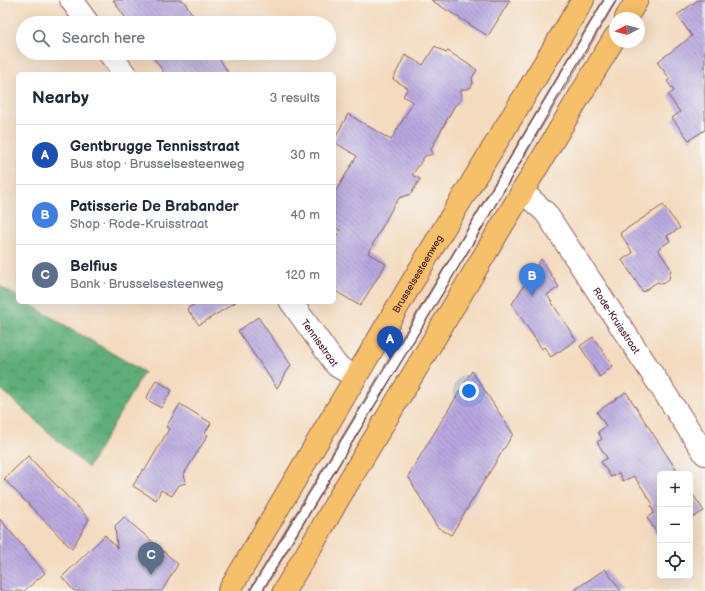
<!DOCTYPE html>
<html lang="en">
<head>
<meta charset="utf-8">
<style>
	:root { --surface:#fff; --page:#f2f2f3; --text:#1f2937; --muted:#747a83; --line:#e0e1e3; --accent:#c8321e }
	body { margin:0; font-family:"Balsamiq Sans",sans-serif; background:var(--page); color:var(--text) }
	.controls { position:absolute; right:12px; bottom:12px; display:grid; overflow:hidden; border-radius:6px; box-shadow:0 4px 16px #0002 }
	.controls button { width:36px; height:36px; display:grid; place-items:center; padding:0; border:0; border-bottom:1px solid var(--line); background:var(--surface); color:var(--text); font:20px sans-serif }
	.compass { position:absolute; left:609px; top:12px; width:36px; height:36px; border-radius:50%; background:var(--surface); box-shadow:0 4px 16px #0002; rotate:263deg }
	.you { position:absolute; left:469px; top:391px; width:14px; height:14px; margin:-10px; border:3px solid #fff; border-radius:50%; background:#1a73e8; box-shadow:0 0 0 6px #1a73e833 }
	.badge { display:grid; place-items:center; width:26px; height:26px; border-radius:50%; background:var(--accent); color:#fff; font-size:13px; font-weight:700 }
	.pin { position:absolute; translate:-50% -33px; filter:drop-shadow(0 1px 2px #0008) }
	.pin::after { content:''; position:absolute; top:21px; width:14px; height:12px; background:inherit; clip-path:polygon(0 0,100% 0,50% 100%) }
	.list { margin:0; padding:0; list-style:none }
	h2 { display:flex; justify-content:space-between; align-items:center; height:52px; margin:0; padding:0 16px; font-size:17px }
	h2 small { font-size:13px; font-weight:400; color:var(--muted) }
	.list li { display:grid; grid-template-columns:26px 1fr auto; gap:12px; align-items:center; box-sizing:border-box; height:60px; padding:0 16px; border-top:1px solid var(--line) }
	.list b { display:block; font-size:15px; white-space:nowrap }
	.list p { margin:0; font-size:13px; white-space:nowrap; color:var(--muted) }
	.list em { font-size:13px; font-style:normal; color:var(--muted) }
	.icon { flex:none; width:22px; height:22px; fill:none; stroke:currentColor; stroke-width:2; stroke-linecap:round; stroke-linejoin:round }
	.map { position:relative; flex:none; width:705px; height:591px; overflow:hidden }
	.search { position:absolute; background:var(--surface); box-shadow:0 4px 16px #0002; left:16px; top:16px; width:320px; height:44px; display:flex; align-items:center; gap:10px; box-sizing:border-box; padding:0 14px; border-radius:22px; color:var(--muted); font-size:15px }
	.panel { position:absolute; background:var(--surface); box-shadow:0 4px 16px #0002; left:16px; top:72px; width:320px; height:232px; border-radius:6px }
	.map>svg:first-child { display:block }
	.forest { fill:url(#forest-crowns); stroke:#546652 }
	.building { fill:url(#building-back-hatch) }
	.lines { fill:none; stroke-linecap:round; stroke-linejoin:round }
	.lane-casing { stroke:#86605e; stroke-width:13 }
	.street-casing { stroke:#86605e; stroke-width:24 }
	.primary-casing { stroke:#86605e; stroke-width:24 }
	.lane { stroke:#fff; stroke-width:11 }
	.street { stroke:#fff; stroke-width:22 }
	.primary { stroke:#f6c06b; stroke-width:22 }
	.tram { stroke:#4a1f2b; stroke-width:1 }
	.labels { text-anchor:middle; stroke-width:4; stroke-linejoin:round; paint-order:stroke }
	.street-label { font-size:10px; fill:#4a1f2b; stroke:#f6f6f2 }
</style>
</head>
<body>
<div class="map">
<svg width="705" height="591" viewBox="0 0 705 591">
	<defs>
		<pattern id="forest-crowns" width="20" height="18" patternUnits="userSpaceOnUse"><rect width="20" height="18" fill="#5fad78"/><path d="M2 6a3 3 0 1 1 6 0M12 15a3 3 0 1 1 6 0" fill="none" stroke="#508c63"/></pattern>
		<pattern id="building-back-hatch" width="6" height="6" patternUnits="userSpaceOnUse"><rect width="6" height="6" fill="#b8a7df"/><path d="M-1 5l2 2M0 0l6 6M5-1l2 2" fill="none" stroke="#9887b5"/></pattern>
	</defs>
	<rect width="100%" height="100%" fill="#f6f6f2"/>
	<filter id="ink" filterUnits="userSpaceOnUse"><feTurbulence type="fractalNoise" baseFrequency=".025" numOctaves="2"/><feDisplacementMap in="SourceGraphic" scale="8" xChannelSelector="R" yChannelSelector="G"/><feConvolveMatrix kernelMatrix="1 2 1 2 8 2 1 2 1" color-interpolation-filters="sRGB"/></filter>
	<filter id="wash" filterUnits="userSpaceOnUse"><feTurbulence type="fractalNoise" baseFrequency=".012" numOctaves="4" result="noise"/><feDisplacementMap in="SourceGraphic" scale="16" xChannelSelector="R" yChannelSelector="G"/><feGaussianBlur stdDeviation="0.9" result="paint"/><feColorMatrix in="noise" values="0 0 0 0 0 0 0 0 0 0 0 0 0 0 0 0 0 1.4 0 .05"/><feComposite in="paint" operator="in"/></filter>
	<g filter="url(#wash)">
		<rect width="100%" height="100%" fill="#f4dabe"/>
		<path class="forest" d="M 0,286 L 18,297 L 18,302 L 26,302 L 144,372 L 88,468 L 0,388 Z"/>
		<g id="blocks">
			<g class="building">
				<path d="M 113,0 L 183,0 L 198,23 L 129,23 Z"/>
				<path d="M 431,0 L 510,0 L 488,36 Z"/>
				<path d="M 698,0 L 705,0 L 705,130 L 689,140 L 672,118 L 680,112 L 668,95 L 674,91 L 667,81 L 670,79 L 657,62 L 692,36 L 677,15 Z"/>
				<path d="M 435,46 L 446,53 L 448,51 L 477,70 L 472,78 L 473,83 L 470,88 L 461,90 L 461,99 L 458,104 L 455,105 L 431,149 L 433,154 L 425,156 L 412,175 L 420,179 L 411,194 L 399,198 L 396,203 L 395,203 L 368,253 L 386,264 L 360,306 L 334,290 L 334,240 L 340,230 L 334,227 L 334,194 L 357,156 L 334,142 L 334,140 L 348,114 L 391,140 L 413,102 L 403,96 L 408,88 L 393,79 L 405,55 L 423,65 Z"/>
				<path d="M 150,53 L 216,53 L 229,74 L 165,74 Z"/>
				<path d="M 663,205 L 680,228 L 667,236 L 670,241 L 658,249 L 671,269 L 669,279 L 662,284 L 657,282 L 643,292 L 622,260 L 633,253 L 620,233 Z"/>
				<path d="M 541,259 L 559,287 L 547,295 L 576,340 L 551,357 L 544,347 L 542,349 L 512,304 Z"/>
				<path d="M 198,302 L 236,302 L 199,325 L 187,309 Z"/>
				<path d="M 258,317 L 291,365 L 277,388 L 238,331 Z"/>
				<path d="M 593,337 L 613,366 L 600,377 L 580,346 Z"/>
				<path d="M 472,371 L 513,434 L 451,535 L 437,527 L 408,476 Z"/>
				<path d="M 156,380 L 172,390 L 161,408 L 146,399 Z"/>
				<path d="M 626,392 L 679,474 L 660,474 L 660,538 L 647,518 L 654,513 L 651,506 L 653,504 L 634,476 L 623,481 L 619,473 L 611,477 L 601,462 L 607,458 L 597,442 L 602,439 L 598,432 L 606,426 L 597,412 Z"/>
				<path d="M 180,404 L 211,423 L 205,433 L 208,435 L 184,474 L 186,483 L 179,485 L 172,496 L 161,490 L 156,500 L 133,486 L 143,469 L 145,470 L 169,429 L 166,427 Z"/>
				<path d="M 28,456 L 89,519 L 72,549 L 4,479 Z"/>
				<path d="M 690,490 L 704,511 L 690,519 Z"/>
				<path d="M 124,517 L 178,564 L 162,591 L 74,591 L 62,577 L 105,535 L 117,548 L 115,526 Z"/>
				<path d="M 0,519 L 45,573 L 24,591 L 0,591 Z"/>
				<path d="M 605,569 L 621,591 L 573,591 Z"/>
			</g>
		</g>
	</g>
	<g filter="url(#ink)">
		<use href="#blocks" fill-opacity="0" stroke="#86605e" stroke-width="1"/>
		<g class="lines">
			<defs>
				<path id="lane" d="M 256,591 L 460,253 L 610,0"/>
				<g id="street">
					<path d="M 71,0 L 88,23"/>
					<path d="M 109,53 L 125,74"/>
					<path id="s1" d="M 522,191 L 546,213 L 705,454"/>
					<path id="s2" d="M 291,302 L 337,366 L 356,377"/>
				</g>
				<g id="primary">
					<path d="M 626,18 L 637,0"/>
					<path id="s3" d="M 229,591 L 443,230 L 583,0"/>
					<path d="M 284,591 L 319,533 L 337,501 L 615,37"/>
				</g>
			</defs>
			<use href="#lane" class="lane-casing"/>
			<use href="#street" class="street-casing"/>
			<use href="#primary" class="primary-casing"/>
			<use href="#lane" class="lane"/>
			<use href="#street" class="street"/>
			<use href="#primary" class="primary"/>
			<g class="tram">
				<path d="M 250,591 L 408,330 L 604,0"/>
				<path d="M 262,591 L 481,230 L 564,86 L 616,0"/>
			</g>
		</g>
	</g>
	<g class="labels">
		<g class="street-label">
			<text dy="4" stroke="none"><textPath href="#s3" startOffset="369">Brusselsesteenweg</textPath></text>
			<text dy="4" stroke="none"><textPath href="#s1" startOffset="161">Rode-Kruisstraat</textPath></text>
			<text dy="4" stroke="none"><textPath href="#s2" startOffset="50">Tennisstraat</textPath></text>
		</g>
	</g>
</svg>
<div class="controls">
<button>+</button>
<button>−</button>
<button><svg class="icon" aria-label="locate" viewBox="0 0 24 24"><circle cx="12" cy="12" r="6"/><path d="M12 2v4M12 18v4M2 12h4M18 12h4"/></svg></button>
</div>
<svg class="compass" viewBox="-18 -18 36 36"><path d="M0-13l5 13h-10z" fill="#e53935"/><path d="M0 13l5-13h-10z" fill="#747a83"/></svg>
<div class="you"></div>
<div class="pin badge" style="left:390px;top:359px;background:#1a4fb4">A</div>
<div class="pin badge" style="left:532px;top:296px;background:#3f7fe0">B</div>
<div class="pin badge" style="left:151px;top:575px;background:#5c6f8a">C</div>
<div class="search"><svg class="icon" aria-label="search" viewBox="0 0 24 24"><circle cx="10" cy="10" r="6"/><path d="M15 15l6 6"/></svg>Search here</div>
<section class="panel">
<h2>Nearby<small>3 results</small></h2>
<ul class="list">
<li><span class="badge" style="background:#1a4fb4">A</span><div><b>Gentbrugge Tennisstraat</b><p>Bus stop · Brusselsesteenweg</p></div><em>30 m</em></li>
<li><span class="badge" style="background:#3f7fe0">B</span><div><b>Patisserie De Brabander</b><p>Shop · Rode-Kruisstraat</p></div><em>40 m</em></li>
<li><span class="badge" style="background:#5c6f8a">C</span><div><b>Belfius</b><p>Bank · Brusselsesteenweg</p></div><em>120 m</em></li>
</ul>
</section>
</div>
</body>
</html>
